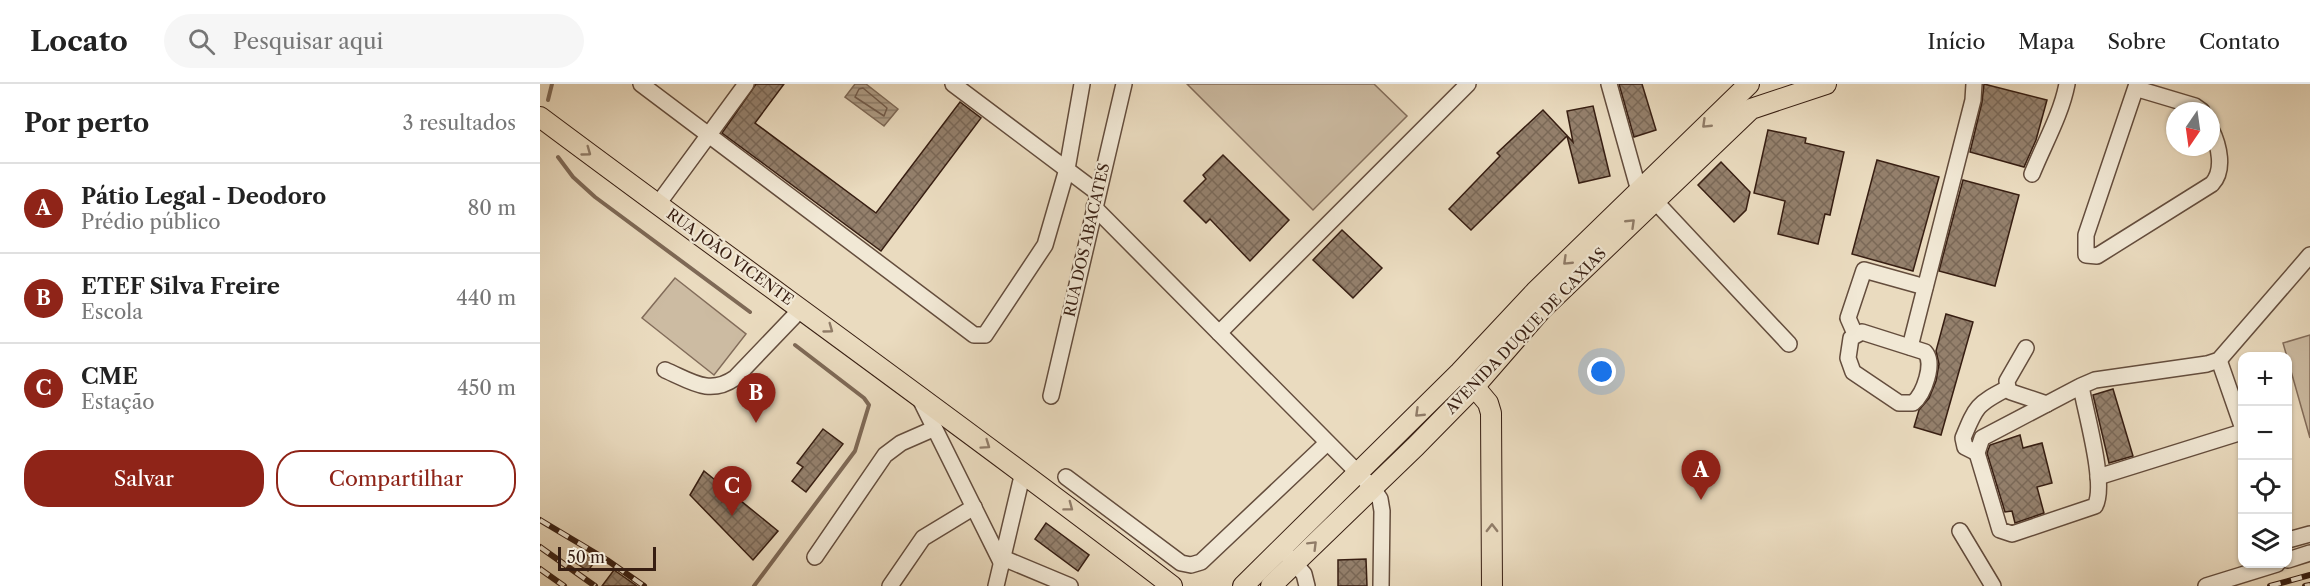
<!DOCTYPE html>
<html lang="pt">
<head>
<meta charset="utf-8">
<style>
	:root { --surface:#fff; --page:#f6f6f6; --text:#222; --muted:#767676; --line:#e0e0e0; --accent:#8f2418 }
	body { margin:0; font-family:"Libre Caslon Text",serif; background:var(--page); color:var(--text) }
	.controls { position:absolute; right:18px; bottom:18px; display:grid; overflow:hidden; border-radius:12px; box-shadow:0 2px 4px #0004 }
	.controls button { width:54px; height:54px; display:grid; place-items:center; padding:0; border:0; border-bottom:2px solid var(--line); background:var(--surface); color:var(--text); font:30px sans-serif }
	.compass { position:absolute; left:1626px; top:18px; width:54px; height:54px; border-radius:50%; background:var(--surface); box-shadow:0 2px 4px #0004; rotate:193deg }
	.scale { position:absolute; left:18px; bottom:15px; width:98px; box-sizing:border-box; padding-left:6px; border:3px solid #371e12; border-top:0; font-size:16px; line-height:21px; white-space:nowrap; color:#371e12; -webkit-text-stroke:4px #f1e8d5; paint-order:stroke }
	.you { position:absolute; left:1062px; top:288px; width:21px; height:21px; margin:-15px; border:4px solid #fff; border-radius:50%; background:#1a73e8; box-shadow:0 0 0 9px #1a73e833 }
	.badge { display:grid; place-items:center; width:39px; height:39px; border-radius:50%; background:var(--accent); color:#fff; font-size:20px; font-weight:700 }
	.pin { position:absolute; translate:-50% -50px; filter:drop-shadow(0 2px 3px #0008) }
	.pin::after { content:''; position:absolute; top:32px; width:21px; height:18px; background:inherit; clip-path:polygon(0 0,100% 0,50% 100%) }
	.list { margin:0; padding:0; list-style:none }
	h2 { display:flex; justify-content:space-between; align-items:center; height:78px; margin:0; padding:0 24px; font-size:26px }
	h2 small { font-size:20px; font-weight:400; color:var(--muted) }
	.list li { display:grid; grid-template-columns:39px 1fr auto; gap:18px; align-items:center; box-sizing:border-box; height:90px; padding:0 24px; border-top:2px solid var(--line) }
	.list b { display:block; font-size:22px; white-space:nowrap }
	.list p { margin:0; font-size:20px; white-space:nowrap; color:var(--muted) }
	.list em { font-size:20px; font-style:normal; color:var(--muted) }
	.actions { display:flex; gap:12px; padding:18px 24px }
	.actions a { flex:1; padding:14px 0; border:2px solid var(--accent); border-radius:24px; text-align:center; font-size:21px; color:var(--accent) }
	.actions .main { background:var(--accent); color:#fff }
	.icon { flex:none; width:33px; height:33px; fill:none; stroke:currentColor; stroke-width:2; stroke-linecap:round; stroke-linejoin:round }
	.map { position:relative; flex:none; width:1770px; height:502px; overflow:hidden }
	header { display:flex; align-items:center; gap:36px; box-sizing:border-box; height:84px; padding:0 30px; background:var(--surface); border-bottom:2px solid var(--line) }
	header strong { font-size:28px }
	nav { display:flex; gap:33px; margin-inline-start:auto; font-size:21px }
	.search { width:420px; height:54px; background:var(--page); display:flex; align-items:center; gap:15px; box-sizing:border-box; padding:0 21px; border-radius:33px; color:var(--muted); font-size:22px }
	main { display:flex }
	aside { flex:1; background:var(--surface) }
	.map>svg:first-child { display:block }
	.green { fill:#ccbba2; stroke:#826c5a; stroke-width:1.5 }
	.water { fill:url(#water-rules); stroke:#7e6956; stroke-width:1.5 }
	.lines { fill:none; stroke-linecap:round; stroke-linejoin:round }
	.shore { stroke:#725c4b; stroke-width:1.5 }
	.stream { stroke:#7e6956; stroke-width:4 }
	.building { fill:url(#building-cross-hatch); stroke:#371e12; stroke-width:1.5 }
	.minor-casing { stroke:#644d3d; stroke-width:18 }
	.major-casing { stroke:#371e12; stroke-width:22 }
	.minor { stroke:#f1e8d5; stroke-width:15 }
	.major { stroke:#eadbbf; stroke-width:20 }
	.rail-casing { stroke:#371e12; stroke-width:6 }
	.rail { stroke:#f1e8d5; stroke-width:4; stroke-dasharray:11; stroke-linecap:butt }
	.oneway { stroke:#907c68 }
	.labels { text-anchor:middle; stroke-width:4.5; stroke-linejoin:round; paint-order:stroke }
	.street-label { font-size:15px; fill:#371e12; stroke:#f1e8d5 }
</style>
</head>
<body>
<header>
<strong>Locato</strong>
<div class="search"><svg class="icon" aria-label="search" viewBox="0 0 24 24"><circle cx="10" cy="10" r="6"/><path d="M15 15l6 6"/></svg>Pesquisar aqui</div>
<nav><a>Início</a><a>Mapa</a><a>Sobre</a><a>Contato</a></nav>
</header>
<main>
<aside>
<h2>Por perto<small>3 resultados</small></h2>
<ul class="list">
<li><span class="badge">A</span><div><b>Pátio Legal - Deodoro</b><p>Prédio público</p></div><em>80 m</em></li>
<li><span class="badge">B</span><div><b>ETEF Silva Freire</b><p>Escola</p></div><em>440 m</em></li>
<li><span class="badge">C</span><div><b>CME</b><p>Estação</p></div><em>450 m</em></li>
</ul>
<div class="actions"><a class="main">Salvar</a><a>Compartilhar</a></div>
</aside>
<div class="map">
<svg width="1770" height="502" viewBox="0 0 1770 502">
	<defs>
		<pattern id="water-rules" width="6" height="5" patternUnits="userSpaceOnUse" patternTransform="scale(1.5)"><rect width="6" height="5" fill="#ad9b84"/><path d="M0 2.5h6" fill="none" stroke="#8e7e6b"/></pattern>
		<pattern id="building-cross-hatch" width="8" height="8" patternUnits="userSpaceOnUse" patternTransform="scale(1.5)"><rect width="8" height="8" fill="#94806c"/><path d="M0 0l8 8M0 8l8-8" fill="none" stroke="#7a6857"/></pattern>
	</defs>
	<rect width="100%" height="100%" fill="#eadbbf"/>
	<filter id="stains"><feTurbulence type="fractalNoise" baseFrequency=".00333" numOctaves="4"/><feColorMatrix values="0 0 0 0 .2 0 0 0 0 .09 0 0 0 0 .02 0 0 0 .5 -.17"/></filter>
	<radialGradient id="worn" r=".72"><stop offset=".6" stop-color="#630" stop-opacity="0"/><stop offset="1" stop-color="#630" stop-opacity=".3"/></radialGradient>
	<g class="green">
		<path d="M 647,0 L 834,0 L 867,32 L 773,126 Z"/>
		<path d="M 135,194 L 206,250 L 174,291 L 102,234 Z"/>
		<path d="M 1770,251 L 1770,354 L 1743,259 Z"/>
	</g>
	<path class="water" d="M 315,0 L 326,0 L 358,25 L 344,42 L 305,13 Z"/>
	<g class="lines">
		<path class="shore" d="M 323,4 L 347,24 L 344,32 L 315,13 L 319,5 Z"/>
		<g class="stream">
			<path d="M 8,16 L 12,0"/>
			<path d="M 18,73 L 33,93 L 55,113 L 210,228"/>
			<path d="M 214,502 L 315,367 L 329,321 L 324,314 L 255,261"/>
		</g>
	</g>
	<g class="building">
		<path d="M 216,0 L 244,0 L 215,39 L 336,129 L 420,18 L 441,34 L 341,167 L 182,49 Z"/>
		<path d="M 1079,0 L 1102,0 L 1116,46 L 1094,53 Z"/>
		<path d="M 1444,0 L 1507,16 L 1496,56 L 1484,83 L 1430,68 L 1442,18 Z"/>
		<path d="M 1053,22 L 1070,92 L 1039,99 L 1027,52 L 931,146 L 909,125 L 960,72 L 957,69 L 1003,26 L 1033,58 L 1027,27 Z"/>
		<path d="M 1228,46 L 1266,54 L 1265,59 L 1304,68 L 1290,131 L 1285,130 L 1278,160 L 1238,150 L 1245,117 L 1214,109 Z"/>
		<path d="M 683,71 L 749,136 L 710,177 L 670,135 L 666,139 L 644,117 L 666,95 L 663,91 Z"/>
		<path d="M 1337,76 L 1399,93 L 1373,187 L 1312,170 Z"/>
		<path d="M 1181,78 L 1210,108 L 1206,126 L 1194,138 L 1158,101 Z"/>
		<path d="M 1423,96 L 1479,111 L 1455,202 L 1399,187 Z"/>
		<path d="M 802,146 L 842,184 L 813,214 L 773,176 Z"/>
		<path d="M 1406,230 L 1433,238 L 1401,351 L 1374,343 L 1379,326 L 1389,314 L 1396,297 L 1399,280 L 1396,267 Z"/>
		<path d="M 1573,305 L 1593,372 L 1569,379 L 1553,311 Z"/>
		<path d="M 283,345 L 303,360 L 266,408 L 252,397 L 263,383 L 257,379 Z"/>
		<path d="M 1480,351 L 1483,364 L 1502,359 L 1512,399 L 1497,403 L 1504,429 L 1475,439 L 1472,427 L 1465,428 L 1447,369 L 1450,361 Z"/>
		<path d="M 164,387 L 238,447 L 213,476 L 150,411 Z"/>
		<path d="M 506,439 L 549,471 L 538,487 L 495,455 Z"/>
		<path d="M 40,466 L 55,477 L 48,487 L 33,477 Z"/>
		<path d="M 826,475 L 827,502 L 798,502 L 798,476 Z"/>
		<path d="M 74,486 L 97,502 L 62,502 Z"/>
	</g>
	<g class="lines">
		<defs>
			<g id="minor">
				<path d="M 101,0 L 434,251 L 445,251 L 505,161 L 527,85 L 542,0"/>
				<path d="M 413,0 L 558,109"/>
				<path d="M 1069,0 L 1099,107"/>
				<path d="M 1597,0 L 1546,151 L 1546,171 L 1557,172 L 1672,100 C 1685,86 1679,61 1671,45"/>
				<path d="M 1598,5 L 1655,22 L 1662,27"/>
				<path d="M 1492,90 C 1504,60 1521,31 1527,0"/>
				<path d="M 1114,116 L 1249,260"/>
				<path d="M 118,120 L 206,0"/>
				<path d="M 554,123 L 832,403 L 840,415 L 842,427 L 841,502"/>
				<path d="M 1322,248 L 1385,268 C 1395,279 1384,310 1373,319 L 1359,319 L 1313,288 L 1308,274 L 1311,254 Z"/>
				<path d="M 679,249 L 928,0"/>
				<path d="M 1315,250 L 1308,234 L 1324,186 L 1385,203"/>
				<path d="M 1370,263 L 1433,16 L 1434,0"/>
				<path d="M 1486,264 L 1467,297 L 1468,304 L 1471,308 L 1507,320"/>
				<path d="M 1679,276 L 1702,342"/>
				<path d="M 125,286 C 151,297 169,312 195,294 L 261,225"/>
				<path d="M 1541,302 C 1545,327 1567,401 1555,422 L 1472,450 L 1460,446 L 1437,369 L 1442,354 L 1541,302 L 1555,296 L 1667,280 L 1679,276 L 1770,171"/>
				<path d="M 511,312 L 584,0"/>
				<path d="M 380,315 L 462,480"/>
				<path d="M 1437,369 L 1425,363 L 1423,354 C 1436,322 1437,320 1468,304"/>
				<path d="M 526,393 L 641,479 L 651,481 L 661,478 L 787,359"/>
				<path d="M 1558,393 L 1702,348"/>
				<path d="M 1420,447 L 1453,502"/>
				<path d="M 1748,456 L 1770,450"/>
				<path d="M 275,473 L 345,371 L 361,359 L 393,345"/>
				<path d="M 749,473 L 764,490 L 767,502"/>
				<path d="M 463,474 L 530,502"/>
				<path d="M 1748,476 L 1770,469"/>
				<path d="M 350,502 L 383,454 L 434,423"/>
				<path d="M 456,502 L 483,388"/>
				<path d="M 1666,502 L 1737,480"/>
			</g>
			<g id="major">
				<path d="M 0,33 C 210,190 424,342 632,502"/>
				<path d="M 927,294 L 948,319 L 951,329 L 952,502"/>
				<path d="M 703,502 L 920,288 L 995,208 L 1209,0"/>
				<path d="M 731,502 L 876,362 L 935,302 L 1002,225 L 1211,25 L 1286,0"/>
			</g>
		</defs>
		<use href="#minor" class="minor-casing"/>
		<use href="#major" class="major-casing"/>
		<use href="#minor" class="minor"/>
		<use href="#major" class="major"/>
		<defs>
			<g id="rail">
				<path d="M 0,436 L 67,476 L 104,502"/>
				<path d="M 0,463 L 55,502"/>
				<path d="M 0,485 L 24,502"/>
				<path d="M 1730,502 L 1770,491"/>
				<path d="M 1765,502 L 1770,501"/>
			</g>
		</defs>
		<use href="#rail" class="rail-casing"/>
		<use href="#rail" class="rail"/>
	</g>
	<defs><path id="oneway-chevron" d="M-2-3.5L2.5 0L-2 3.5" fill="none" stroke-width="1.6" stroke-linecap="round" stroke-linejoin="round" transform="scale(1.5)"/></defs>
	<g class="oneway">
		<use href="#oneway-chevron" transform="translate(1166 40) rotate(136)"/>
		<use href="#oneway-chevron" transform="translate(47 68) rotate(36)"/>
		<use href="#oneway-chevron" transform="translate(1091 139) rotate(-44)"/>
		<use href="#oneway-chevron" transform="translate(1027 177) rotate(136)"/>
		<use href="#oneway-chevron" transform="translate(289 245) rotate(36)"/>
		<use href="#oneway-chevron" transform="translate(879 329) rotate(136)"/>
		<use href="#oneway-chevron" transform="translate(446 361) rotate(35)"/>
		<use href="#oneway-chevron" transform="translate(529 423) rotate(37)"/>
		<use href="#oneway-chevron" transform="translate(952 444) rotate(-90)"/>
		<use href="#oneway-chevron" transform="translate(773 461) rotate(-45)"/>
	</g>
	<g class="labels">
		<g class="street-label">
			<text transform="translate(547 156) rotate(-77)" y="5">RUA DOS ABACATES</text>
			<text transform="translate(190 173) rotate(36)" y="5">RUA JOÃO VICENTE</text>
			<text transform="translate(986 247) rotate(-46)" y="5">AVENIDA DUQUE DE CAXIAS</text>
		</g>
	</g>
	<rect width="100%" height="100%" filter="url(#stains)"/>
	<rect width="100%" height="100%" fill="url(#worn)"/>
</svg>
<div class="controls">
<button>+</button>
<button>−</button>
<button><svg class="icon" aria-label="locate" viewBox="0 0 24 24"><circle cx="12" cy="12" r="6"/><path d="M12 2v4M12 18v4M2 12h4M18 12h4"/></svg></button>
<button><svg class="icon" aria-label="layers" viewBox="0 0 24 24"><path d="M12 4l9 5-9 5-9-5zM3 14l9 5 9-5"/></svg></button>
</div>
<svg class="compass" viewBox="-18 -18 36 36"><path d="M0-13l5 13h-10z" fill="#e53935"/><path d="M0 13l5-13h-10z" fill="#767676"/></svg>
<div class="scale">50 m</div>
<div class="you"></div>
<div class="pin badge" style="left:1161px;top:416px">A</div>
<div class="pin badge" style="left:216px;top:339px">B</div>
<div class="pin badge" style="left:192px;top:432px">C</div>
</div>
</main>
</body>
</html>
